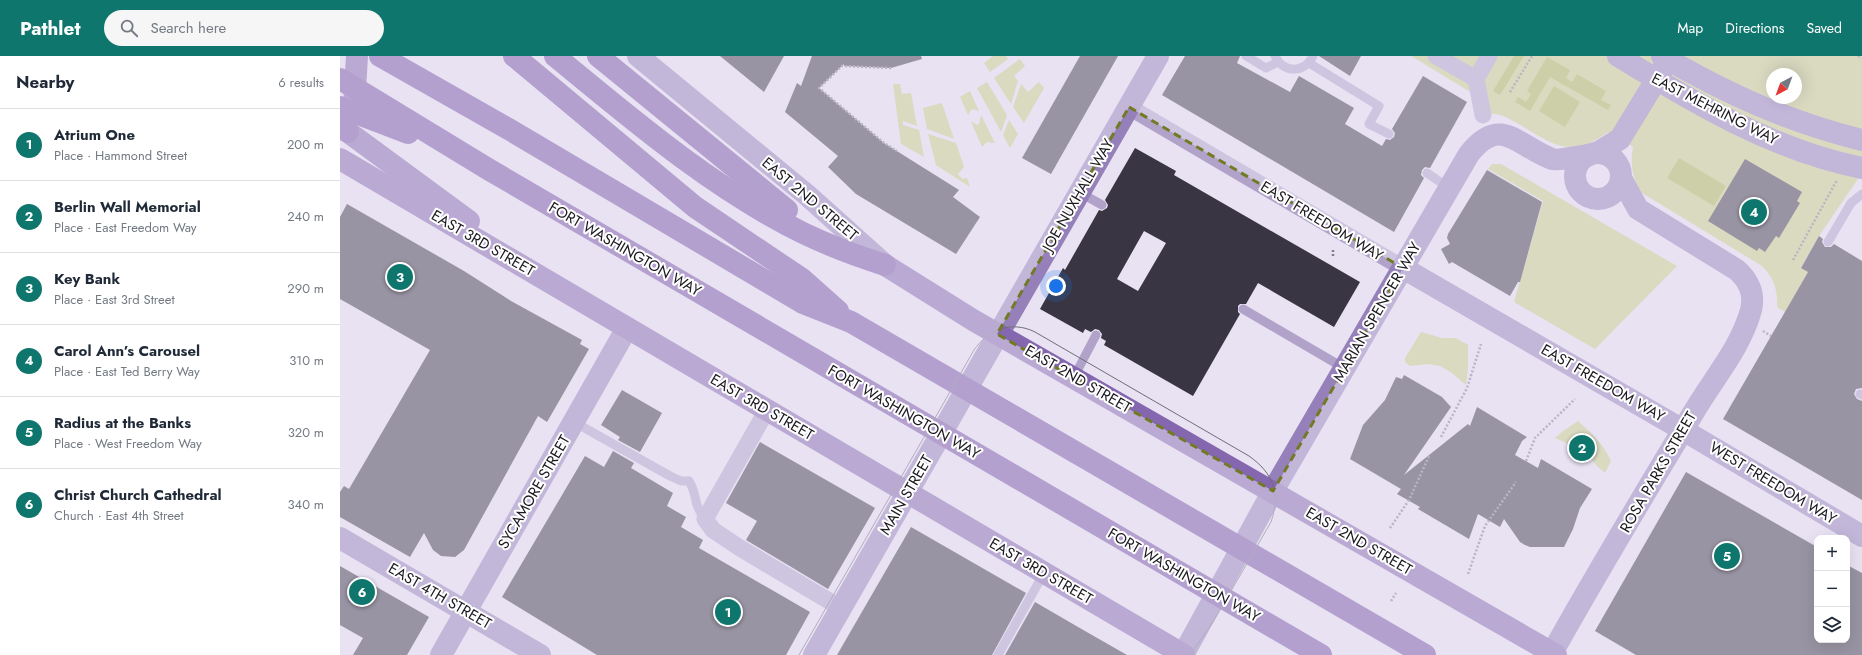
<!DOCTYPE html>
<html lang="en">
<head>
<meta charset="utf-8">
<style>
	:root { --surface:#fff; --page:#f6f6f7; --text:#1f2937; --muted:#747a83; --line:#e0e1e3; --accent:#0f766e }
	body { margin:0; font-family:Jost,sans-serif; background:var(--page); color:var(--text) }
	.controls { position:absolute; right:12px; bottom:12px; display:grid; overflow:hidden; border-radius:8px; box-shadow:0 4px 16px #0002 }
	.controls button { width:36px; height:36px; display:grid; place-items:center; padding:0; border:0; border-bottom:1px solid var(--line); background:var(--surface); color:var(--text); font:20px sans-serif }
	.compass { position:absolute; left:1426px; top:12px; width:36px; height:36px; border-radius:50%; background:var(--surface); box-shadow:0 4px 16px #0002; rotate:221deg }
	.you { position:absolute; left:716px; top:230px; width:14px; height:14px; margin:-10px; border:3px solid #fff; border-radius:50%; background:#1a73e8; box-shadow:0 0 0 6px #1a73e833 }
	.badge { display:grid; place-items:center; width:26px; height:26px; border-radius:50%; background:var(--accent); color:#fff; font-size:13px; font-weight:700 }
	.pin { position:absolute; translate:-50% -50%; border:2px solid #fff; box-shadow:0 1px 4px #0006 }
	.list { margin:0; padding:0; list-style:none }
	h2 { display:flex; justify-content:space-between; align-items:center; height:52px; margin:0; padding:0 16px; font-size:17px }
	h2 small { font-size:13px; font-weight:400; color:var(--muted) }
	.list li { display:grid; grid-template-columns:26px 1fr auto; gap:12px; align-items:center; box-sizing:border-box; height:72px; padding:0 16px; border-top:1px solid var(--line) }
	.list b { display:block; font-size:15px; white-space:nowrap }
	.list p { margin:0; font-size:13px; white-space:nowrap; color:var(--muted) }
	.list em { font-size:13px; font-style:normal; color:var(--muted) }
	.icon { flex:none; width:22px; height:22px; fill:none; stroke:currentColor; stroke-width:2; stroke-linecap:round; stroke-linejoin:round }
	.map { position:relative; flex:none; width:1522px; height:599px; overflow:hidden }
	header { display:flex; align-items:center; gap:24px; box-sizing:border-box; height:56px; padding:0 20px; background:var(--accent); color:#fff }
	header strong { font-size:19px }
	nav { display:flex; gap:22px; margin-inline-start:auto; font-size:14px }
	.search { width:280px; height:36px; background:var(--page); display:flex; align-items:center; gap:10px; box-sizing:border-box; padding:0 14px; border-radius:22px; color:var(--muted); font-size:15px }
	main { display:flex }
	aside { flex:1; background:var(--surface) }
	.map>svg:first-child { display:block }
	.green { fill:#c8d183; fill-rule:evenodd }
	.water { fill:#aeb84f }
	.building { fill:#3a3543; fill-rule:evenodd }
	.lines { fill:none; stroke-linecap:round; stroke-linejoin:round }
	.path { stroke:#827e89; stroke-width:2.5; stroke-dasharray:2 2; stroke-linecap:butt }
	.lane { stroke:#b0a2c9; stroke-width:9 }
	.street { stroke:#b0a2c9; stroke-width:17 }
	.secondary { stroke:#9680ba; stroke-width:22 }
	.primary { stroke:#8467ae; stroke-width:22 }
	.highway { stroke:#7451a3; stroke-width:22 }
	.tram { stroke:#716d78; stroke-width:1 }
	.marked { fill:none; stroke:#727a23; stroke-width:3; stroke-dasharray:8 5; stroke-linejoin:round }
	.labels { text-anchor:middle; stroke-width:4; stroke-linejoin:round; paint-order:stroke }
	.street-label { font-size:15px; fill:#1c1a20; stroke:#fff }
</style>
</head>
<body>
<header>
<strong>Pathlet</strong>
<div class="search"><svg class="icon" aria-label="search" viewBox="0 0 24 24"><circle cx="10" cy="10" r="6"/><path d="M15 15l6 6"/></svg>Search here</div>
<nav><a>Map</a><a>Directions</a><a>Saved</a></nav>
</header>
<main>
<aside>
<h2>Nearby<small>6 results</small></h2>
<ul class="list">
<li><span class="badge">1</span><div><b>Atrium One</b><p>Place · Hammond Street</p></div><em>200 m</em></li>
<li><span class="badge">2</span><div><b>Berlin Wall Memorial</b><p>Place · East Freedom Way</p></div><em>240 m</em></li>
<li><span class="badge">3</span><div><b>Key Bank</b><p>Place · East 3rd Street</p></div><em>290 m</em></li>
<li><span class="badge">4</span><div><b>Carol Ann’s Carousel</b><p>Place · East Ted Berry Way</p></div><em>310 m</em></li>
<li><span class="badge">5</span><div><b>Radius at the Banks</b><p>Place · West Freedom Way</p></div><em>320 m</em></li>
<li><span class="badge">6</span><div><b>Christ Church Cathedral</b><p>Church · East 4th Street</p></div><em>340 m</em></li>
</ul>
</aside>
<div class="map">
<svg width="1522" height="599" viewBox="0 0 1522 599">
	<rect width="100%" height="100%" fill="#e8e2f3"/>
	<g class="green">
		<path d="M 653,0 L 666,0 L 668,3 L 650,16 L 644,7 Z"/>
		<path d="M 1071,0 L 1522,0 L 1522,117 L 1479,180 L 1461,211 L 1468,216 L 1445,256 L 1437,251 C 1438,234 1434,222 1422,210 L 1302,137 C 1292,123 1290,107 1293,91 L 1268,76 C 1228,105 1212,87 1175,66 C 1165,61 1160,57 1149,58 L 1137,40 ZM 1432,18 L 1456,18 L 1456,42 L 1432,42 Z"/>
		<path d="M 680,3 L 685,10 L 674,20 L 678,25 L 671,48 L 654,22 Z"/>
		<path d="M 647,26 L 667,59 L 661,76 L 637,32 Z"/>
		<path d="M 699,26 L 704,32 L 684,67 L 673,51 L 681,28 L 688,36 Z"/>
		<path d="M 553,28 L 560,28 L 562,38 L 571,37 L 577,70 L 563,65 L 563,69 L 579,74 L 584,101 L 561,88 Z"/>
		<path d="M 630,35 L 639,55 L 632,53 L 628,59 L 620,41 Z"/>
		<path d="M 602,47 L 614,83 L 587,73 L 583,52 Z"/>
		<path d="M 641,59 L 655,87 L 647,86 L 642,91 L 631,65 L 637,69 L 639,68 Z"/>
		<path d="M 669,64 L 678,78 L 670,92 L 663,79 Z"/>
		<path d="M 588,78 L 616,87 L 624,111 L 618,118 L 622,123 L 627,122 L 630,131 L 596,109 Z"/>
		<path d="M 1152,108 L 1161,108 L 1337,210 L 1255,293 L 1174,246 L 1203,145 L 1148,113 Z"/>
		<path d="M 1081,276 L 1102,282 L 1116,282 L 1128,289 L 1128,312 L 1126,329 L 1112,317 L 1100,310 L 1089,308 L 1070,310 L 1065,306 L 1065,302 Z"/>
		<path d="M 1238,365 C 1252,377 1263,388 1271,405 L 1265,417 L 1257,410 L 1245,395 L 1215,382 L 1223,375 Z"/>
	</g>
	<g class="water">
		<path d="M 1174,0 L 1184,0 L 1160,39 L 1153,35 Z"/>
		<path d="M 1207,1 L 1230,14 L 1226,22 L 1232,26 L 1237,18 L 1266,35 L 1261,44 L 1271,49 L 1268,54 L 1210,21 L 1190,55 L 1175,46 L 1178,41 L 1186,46 L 1191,38 L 1187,35 Z"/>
		<path d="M 1214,30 L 1240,46 L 1225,71 L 1199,55 Z"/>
		<path d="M 1339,102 L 1386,130 L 1374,150 L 1327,122 Z"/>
	</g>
	<g class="building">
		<path d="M 380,0 L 444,0 L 424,36 Z"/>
		<path d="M 472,0 L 581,0 L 582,3 L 551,12 L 504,10 L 504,8 L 479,32 L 544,87 L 619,134 L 613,141 L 640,161 L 616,198 L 516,138 L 488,111 L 498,100 L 445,56 L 457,27 L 461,30 Z"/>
		<path d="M 740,0 L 778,0 L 711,118 L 682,102 Z"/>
		<path d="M 845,0 L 900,0 L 897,7 L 950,36 L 959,20 L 1014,52 L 1005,68 L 1042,90 L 1046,83 L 1050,84 L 1054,81 L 1055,77 L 1052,73 L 1083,20 L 1127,46 L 1090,112 L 1085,111 L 1082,114 L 1081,119 L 1084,122 L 1054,176 L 822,39 Z"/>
		<path d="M 979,0 L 1021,0 L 1010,20 Z"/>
		<path d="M 795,92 L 836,115 L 834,119 L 1020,226 L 994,271 L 918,227 L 906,248 L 900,248 L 898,250 L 898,256 L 900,258 L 853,340 L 764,289 L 766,285 L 761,282 L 762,278 L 759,274 L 755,273 L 751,276 L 745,273 L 743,277 L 700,253 L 723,212 L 725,214 L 759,154 L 762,155 L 767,152 L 768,149 L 765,144 ZM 804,175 L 826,187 L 798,235 L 777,223 Z"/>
		<path d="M 1405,103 L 1462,136 L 1457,145 L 1460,147 L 1439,182 L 1436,180 L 1425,196 L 1419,192 L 1417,195 L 1368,165 Z"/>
		<path d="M 1147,114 L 1202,146 L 1180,226 L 1178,226 L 1170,240 L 1112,206 L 1109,208 L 1101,193 L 1110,188 L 1107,182 L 1108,178 Z"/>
		<path d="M 7,148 L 124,215 L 171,245 L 242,284 L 240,288 L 249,293 L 207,366 L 198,360 L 124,494 L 115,501 L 101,500 L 93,494 L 84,477 L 70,501 L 0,461 L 0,436 L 4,430 L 9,433 L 90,294 L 0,243 L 0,161 Z"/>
		<path d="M 1479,180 L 1483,183 L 1482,186 L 1485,191 L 1491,191 L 1494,188 L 1522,205 L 1522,332 L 1516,333 L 1514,338 L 1517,343 L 1522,345 L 1522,444 L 1383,363 L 1468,216 L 1461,212 Z"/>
		<path d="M 1064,319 L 1102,341 L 1111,351 L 1064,419 L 1128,368 L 1130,370 L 1137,351 L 1187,381 L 1182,385 L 1175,399 L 1198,412 L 1201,403 L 1252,433 L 1240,452 L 1233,473 L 1224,491 L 1190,491 L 1185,489 L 1180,486 L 1164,463 L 1160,471 L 1138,458 L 1129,483 L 1078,453 L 1080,451 L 1057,438 L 1061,433 L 1010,403 L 1023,369 L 1045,344 L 1056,321 L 1062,323 Z"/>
		<path d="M 282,334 L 322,357 L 300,396 L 278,384 L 280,381 L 261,369 Z"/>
		<path d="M 420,386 L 535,452 L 488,533 L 406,484 L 417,465 L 386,447 Z"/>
		<path d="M 273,395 L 294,407 L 291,412 L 333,437 L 327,450 L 346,461 L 341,471 L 363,484 L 359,492 L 470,556 L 446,599 L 257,599 L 162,541 L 245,400 L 264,411 Z"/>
		<path d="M 1346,416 L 1477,491 L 1477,584 L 1507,584 L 1507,509 L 1522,517 L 1522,599 L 1296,599 L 1255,575 Z"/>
		<path d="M 571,471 L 686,537 L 652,599 L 497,599 Z"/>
		<path d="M 0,510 L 89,561 L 67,599 L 13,599 L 23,582 L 0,569 Z"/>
		<path d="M 695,546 L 745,575 L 787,599 L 665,599 Z"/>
	</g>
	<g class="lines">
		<g class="path">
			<path d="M 1518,0 L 1522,2"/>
			<path d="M 551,12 L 502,10 L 479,32 L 544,87 L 557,95"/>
			<path d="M 1170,36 L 1192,0"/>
			<path d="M 993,200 L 993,192"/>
			<path d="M 1453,204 L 1497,124"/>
			<path d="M 1423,275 L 1431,280"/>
			<path d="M 1101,381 L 1127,332 L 1141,288"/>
			<path d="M 1186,405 L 1195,382 L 1235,343"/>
			<path d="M 1050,472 L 1069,444 L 1090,398"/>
			<path d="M 1128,518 L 1145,470 L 1176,426"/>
			<path d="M 1051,545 L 1056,537"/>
		</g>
		<g class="lane">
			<path d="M 906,0 L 926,12 L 938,6"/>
			<path d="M 935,0 C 943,17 964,18 973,0"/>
			<path d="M 969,7 L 1039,50 L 1029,68 L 1049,78"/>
			<path d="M 1087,117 L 1109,132"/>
			<path d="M 739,136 L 762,149"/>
			<path d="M 1488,186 L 1511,147 L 1522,138"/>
			<path d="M 903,253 L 1004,312"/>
			<path d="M 734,321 L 756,279"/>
			<path d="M 1520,338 L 1522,339"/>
			<path d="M 234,366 L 330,420 L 341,425 L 349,425 C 358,439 352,447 365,463"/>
			<path d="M 658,599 L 704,517"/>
		</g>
		<g class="street">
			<path d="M 1096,0 L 1136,23 L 1143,59"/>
			<path d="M 1136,23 L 1149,0"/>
			<path d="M 789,51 L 1063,212"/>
			<path d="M 427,354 L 365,463 L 373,474 L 400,492 L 501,552"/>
		</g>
		<g class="secondary">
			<path d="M 298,0 L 467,139 L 545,209"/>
			<path d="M 1278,0 C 1354,47 1433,94 1522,112"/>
			<path d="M 1322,0 C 1387,38 1449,66 1522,84"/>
			<path d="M 1257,97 L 1280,83 L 1324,11"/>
			<circle cx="1258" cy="120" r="23"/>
			<path d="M 1063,212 L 1343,374 L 1522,480"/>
			<path d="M 0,482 L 200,599"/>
			<path d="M 101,599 L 287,272"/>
			<path d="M 474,599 L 818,0"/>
			<path d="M 843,599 L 934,433 L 1129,98 C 1161,58 1177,90 1212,103 C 1218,105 1241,100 1249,99"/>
			<path d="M 1211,599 C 1257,516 1306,435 1355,354 C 1374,322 1401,291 1411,254 C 1415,237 1409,225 1397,214 L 1298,153 L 1281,122"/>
		</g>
		<g class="primary">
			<path d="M 14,51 L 17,0"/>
			<path d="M 8,76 L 129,165"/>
			<path d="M 0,103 L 844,599"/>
			<path d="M 545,209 L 633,264 L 1216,599"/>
		</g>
		<g class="highway">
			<path d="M 40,0 L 172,75 L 463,247 L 511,266 L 1085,599"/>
			<path d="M 174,0 L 355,151 L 462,223 L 498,255"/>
			<path d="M 215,0 C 293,64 372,132 463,177 C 490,190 517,200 545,209"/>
			<path d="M 258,0 L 447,154"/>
			<path d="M 0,23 L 148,113 L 981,599"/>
			<path d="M 0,51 L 68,77"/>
			<path d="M 0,71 L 8,76"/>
		</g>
		<path class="tram" d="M 459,599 L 634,294 C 648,274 671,264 695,276 L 909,400 C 933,417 941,437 931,466 L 873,566 L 850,599"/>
	</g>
	<path d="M0 0H1522V599H0ZM 789,51 L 1063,212 L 933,435 L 657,278 Z" fill="#e8e2f3" fill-opacity=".55" fill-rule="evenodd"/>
	<path class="marked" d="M 789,51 L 1063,212 L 933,435 L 657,278 Z"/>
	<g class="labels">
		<g class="street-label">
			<text transform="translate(1375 53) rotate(27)" y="5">EAST MEHRING WAY</text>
			<text transform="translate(738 139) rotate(-60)" y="5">JOE NUXHALL WAY</text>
			<text transform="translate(470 143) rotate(40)" y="5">EAST 2ND STREET</text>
			<text transform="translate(982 165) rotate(31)" y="5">EAST FREEDOM WAY</text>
			<text transform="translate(143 187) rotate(30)" y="5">EAST 3RD STREET</text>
			<text transform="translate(285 193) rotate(30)" y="5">FORT WASHINGTON WAY</text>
			<text transform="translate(1037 256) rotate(-60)" y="5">MARIAN SPENCER WAY</text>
			<text transform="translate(738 323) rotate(30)" y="5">EAST 2ND STREET</text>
			<text transform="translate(1263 327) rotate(30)" y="5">EAST FREEDOM WAY</text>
			<text transform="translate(422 351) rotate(30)" y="5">EAST 3RD STREET</text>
			<text transform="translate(564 356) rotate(30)" y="5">FORT WASHINGTON WAY</text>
			<text transform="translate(1318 416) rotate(-60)" y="5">ROSA PARKS STREET</text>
			<text transform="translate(1433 427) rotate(31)" y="5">WEST FREEDOM WAY</text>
			<text transform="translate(194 436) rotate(-60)" y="5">SYCAMORE STREET</text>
			<text transform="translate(566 439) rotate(-60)" y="5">MAIN STREET</text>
			<text transform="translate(1019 485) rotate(30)" y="5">EAST 2ND STREET</text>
			<text transform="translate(701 515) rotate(30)" y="5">EAST 3RD STREET</text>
			<text transform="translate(844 519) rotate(30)" y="5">FORT WASHINGTON WAY</text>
			<text transform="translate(100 540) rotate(30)" y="5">EAST 4TH STREET</text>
		</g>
	</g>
</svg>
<div class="controls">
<button>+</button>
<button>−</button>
<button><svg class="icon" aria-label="layers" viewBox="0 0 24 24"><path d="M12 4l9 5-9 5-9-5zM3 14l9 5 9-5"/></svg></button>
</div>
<svg class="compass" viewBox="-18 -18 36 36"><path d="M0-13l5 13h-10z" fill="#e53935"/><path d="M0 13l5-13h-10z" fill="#747a83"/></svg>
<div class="you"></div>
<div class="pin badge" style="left:388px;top:556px">1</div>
<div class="pin badge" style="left:1242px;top:392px">2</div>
<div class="pin badge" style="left:60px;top:221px">3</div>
<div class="pin badge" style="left:1414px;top:156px">4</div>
<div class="pin badge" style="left:1387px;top:500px">5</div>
<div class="pin badge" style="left:22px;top:536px">6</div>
</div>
</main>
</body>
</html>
